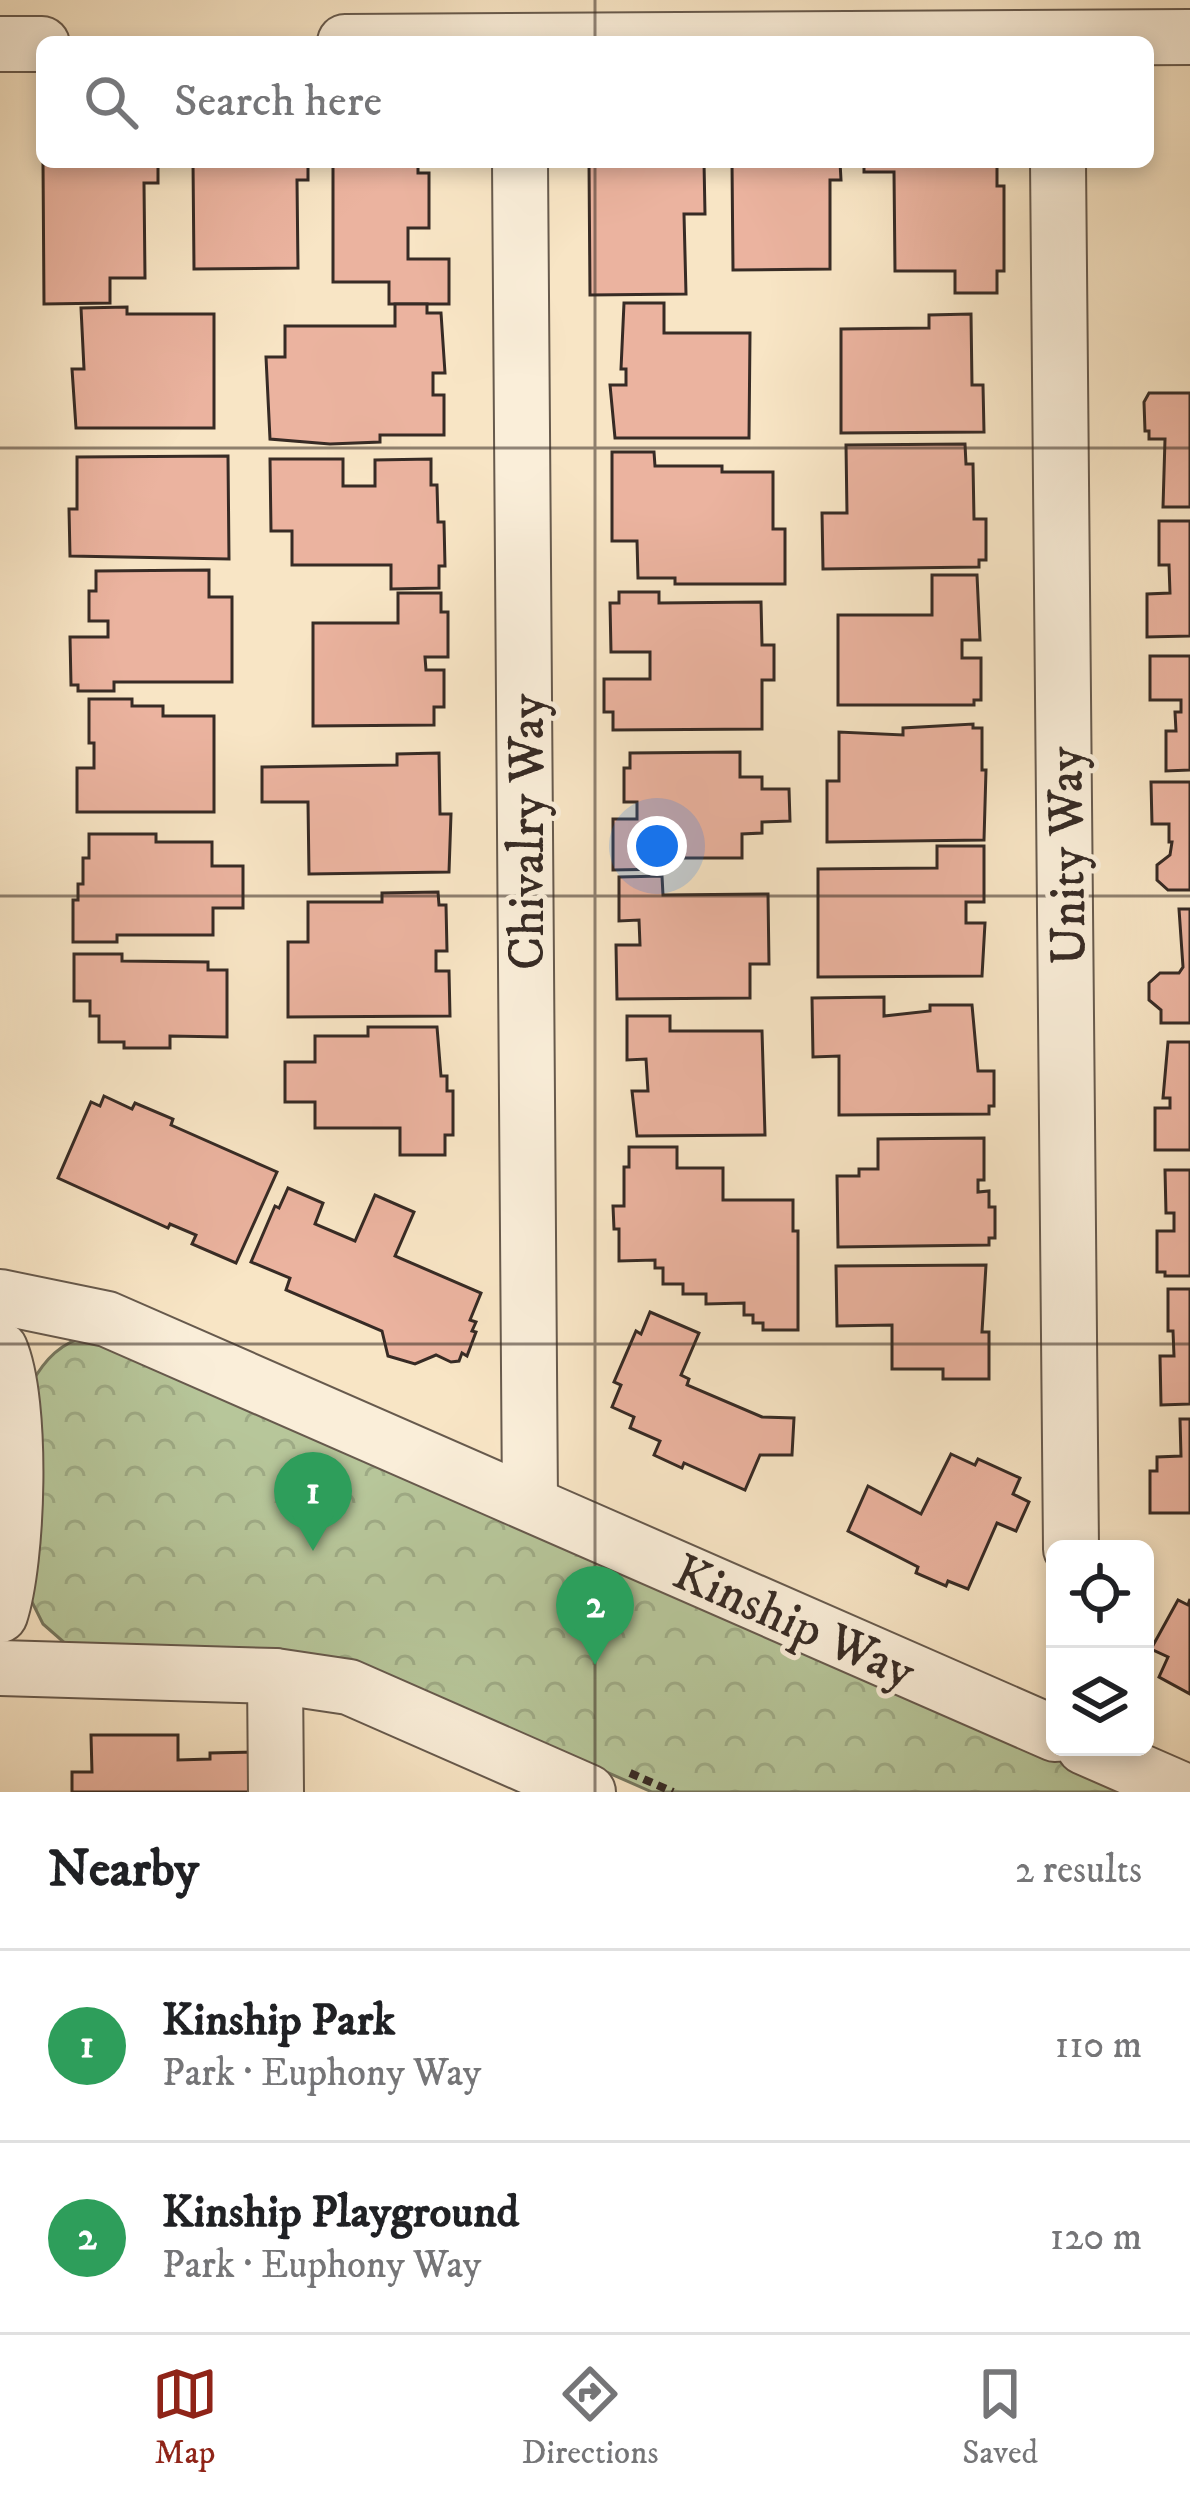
<!DOCTYPE html>
<html lang="en">
<head>
<meta charset="utf-8">
<style>
	:root { --surface:#fff; --page:#f2f2f2; --text:#202124; --muted:#757577; --line:#e0e0e0; --accent:#8f2418 }
	body { margin:0; font-family:"IM FELL DW Pica",serif; background:var(--page); color:var(--text) }
	.controls { position:absolute; right:36px; bottom:36px; display:grid; overflow:hidden; border-radius:18px; box-shadow:0 6px 18px #0003 }
	.controls button { width:108px; height:108px; display:grid; place-items:center; padding:0; border:0; border-bottom:3px solid var(--line); background:var(--surface); color:var(--text); font:60px sans-serif }
	.you { position:absolute; left:657px; top:846px; width:42px; height:42px; margin:-30px; border:9px solid #fff; border-radius:50%; background:#1a73e8; box-shadow:0 0 0 18px #1a73e833 }
	.badge { display:grid; place-items:center; width:78px; height:78px; border-radius:50%; background:var(--accent); color:#fff; font-size:39px; font-weight:700 }
	.pin { position:absolute; translate:-50% -99px; filter:drop-shadow(0 3px 6px #0008) }
	.pin::after { content:''; position:absolute; top:63px; width:42px; height:36px; background:inherit; clip-path:polygon(0 0,100% 0,50% 100%) }
	.list { margin:0; padding:0; list-style:none }
	h2 { display:flex; justify-content:space-between; align-items:center; height:156px; margin:0; padding:0 48px; font-size:51px }
	h2 small { font-size:39px; font-weight:400; color:var(--muted) }
	.list li { display:grid; grid-template-columns:78px 1fr auto; gap:36px; align-items:center; box-sizing:border-box; height:192px; padding:0 48px; border-top:3px solid var(--line) }
	.list b { display:block; font-size:45px; white-space:nowrap }
	.list p { margin:0; font-size:39px; white-space:nowrap; color:var(--muted) }
	.list em { font-size:39px; font-style:normal; color:var(--muted) }
	.icon { flex:none; width:66px; height:66px; fill:none; stroke:currentColor; stroke-width:2; stroke-linecap:round; stroke-linejoin:round }
	.map { position:relative; flex:none; width:1190px; height:1792px; overflow:hidden }
	.search { position:absolute; background:var(--surface); box-shadow:0 6px 18px #0003; left:36px; right:36px; top:36px; height:132px; display:flex; align-items:center; gap:30px; box-sizing:border-box; padding:0 42px; border-radius:18px; color:var(--muted); font-size:45px }
	.sheet { height:540px; background:var(--surface) }
	nav { display:flex; justify-content:space-around; align-items:center; box-sizing:border-box; height:168px; border-top:3px solid var(--line); background:var(--surface); font-size:33px; color:var(--muted) }
	nav a { display:grid; justify-items:center; gap:6px }
	nav .on { color:var(--accent) }
	.map>svg:first-child { display:block }
	.park { fill:url(#park-crowns); stroke:#777860; stroke-width:3 }
	.building { fill:#ebb39f; stroke:#372b25; stroke-width:3 }
	.lines { fill:none; stroke-linecap:round; stroke-linejoin:round }
	.minor-casing { stroke:#675a4d; stroke-width:58 }
	.path { stroke:#372b25; stroke-width:8; stroke-dasharray:9 6; stroke-linecap:butt }
	.minor { stroke:#faeed9; stroke-width:54 }
	.grid { fill:none; stroke:#372b25; stroke-width:3; stroke-opacity:0.55 }
	.labels { text-anchor:middle; stroke-width:10; stroke-linejoin:round; paint-order:stroke }
	.street-label { font-size:51px; fill:#372b25; stroke:#faeed9 }
</style>
</head>
<body>
<div class="map">
<svg width="1190" height="1792" viewBox="0 0 1190 1792">
	<defs>
		<pattern id="park-crowns" width="20" height="18" patternUnits="userSpaceOnUse" patternTransform="scale(3)"><rect width="20" height="18" fill="#b7c69a"/><path d="M2 6a3 3 0 1 1 6 0M12 15a3 3 0 1 1 6 0" fill="none" stroke="#9eaa85"/></pattern>
	</defs>
	<rect width="100%" height="100%" fill="#f8e5c5"/>
	<filter id="stains"><feTurbulence type="fractalNoise" baseFrequency=".00167" numOctaves="4"/><feColorMatrix values="0 0 0 0 .2 0 0 0 0 .09 0 0 0 0 .02 0 0 0 .5 -.17"/></filter>
	<radialGradient id="worn" r=".72"><stop offset=".6" stop-color="#630" stop-opacity="0"/><stop offset="1" stop-color="#630" stop-opacity=".3"/></radialGradient>
	<path class="park" d="M 89,1336 L 1147,1792 L 652,1792 L 385,1675 L 67,1645 L 43,1624 L 28,1594 L 31,1384 C 45,1359 61,1342 89,1336 Z"/>
	<g class="building">
		<path d="M 43,162 L 158,162 L 158,183 L 144,183 L 145,278 L 110,278 L 110,303 L 44,304 Z"/>
		<path d="M 193,162 L 308,162 L 308,180 L 297,180 L 298,268 L 194,269 Z"/>
		<path d="M 333,162 L 418,162 L 418,173 L 429,173 L 429,228 L 408,228 L 408,259 L 449,259 L 449,304 L 389,304 L 389,282 L 333,282 Z"/>
		<path d="M 589,162 L 704,162 L 705,214 L 684,214 L 686,294 L 590,295 Z"/>
		<path d="M 732,162 L 840,162 L 841,180 L 830,180 L 830,269 L 733,270 Z"/>
		<path d="M 864,162 L 997,162 L 997,186 L 1004,186 L 1004,271 L 997,271 L 997,293 L 955,293 L 955,271 L 895,271 L 894,172 L 864,172 Z"/>
		<path d="M 624,303 L 664,303 L 664,333 L 750,333 L 749,438 L 615,438 L 610,385 L 626,385 L 626,369 L 621,369 Z"/>
		<path d="M 395,304 L 427,304 L 427,313 L 441,313 L 445,373 L 433,373 L 433,395 L 444,395 L 444,435 L 380,435 L 380,442 L 330,444 L 270,439 L 266,357 L 285,357 L 285,326 L 395,326 Z"/>
		<path d="M 127,307 L 127,314 L 214,314 L 214,428 L 76,428 L 72,369 L 84,369 L 81,308 Z"/>
		<path d="M 971,314 L 972,385 L 983,385 L 984,432 L 841,433 L 841,329 L 929,328 L 929,315 Z"/>
		<path d="M 1149,393 L 1190,393 L 1190,507 L 1163,507 L 1165,439 L 1149,439 L 1149,431 L 1145,431 L 1144,402 Z"/>
		<path d="M 965,444 L 966,464 L 973,464 L 974,519 L 986,519 L 986,560 L 979,560 L 979,567 L 823,569 L 822,513 L 847,513 L 846,445 Z"/>
		<path d="M 612,452 L 654,452 L 655,466 L 722,466 L 722,472 L 773,472 L 773,529 L 785,529 L 785,584 L 675,584 L 675,578 L 638,578 L 637,541 L 612,541 Z"/>
		<path d="M 228,456 L 229,559 L 70,556 L 69,509 L 77,509 L 77,457 Z"/>
		<path d="M 270,459 L 343,459 L 343,486 L 375,486 L 375,460 L 431,459 L 431,485 L 437,485 L 438,522 L 444,522 L 445,566 L 439,566 L 439,588 L 391,589 L 391,565 L 292,565 L 292,531 L 271,531 Z"/>
		<path d="M 1159,521 L 1190,521 L 1190,636 L 1147,637 L 1147,594 L 1170,593 L 1169,565 L 1159,565 Z"/>
		<path d="M 209,570 L 209,597 L 232,597 L 232,682 L 114,682 L 114,691 L 78,691 L 78,685 L 71,685 L 70,637 L 108,637 L 108,621 L 89,621 L 89,591 L 96,591 L 96,571 Z"/>
		<path d="M 932,575 L 977,575 L 980,640 L 962,640 L 962,658 L 981,658 L 981,700 L 974,700 L 974,705 L 838,705 L 838,615 L 932,615 Z"/>
		<path d="M 619,592 L 659,592 L 659,603 L 761,602 L 762,645 L 774,645 L 774,680 L 762,680 L 762,729 L 613,730 L 613,712 L 604,712 L 604,679 L 650,679 L 650,652 L 611,652 L 610,603 L 619,603 Z"/>
		<path d="M 398,593 L 441,593 L 441,612 L 448,612 L 448,657 L 425,657 L 426,670 L 444,670 L 444,707 L 434,707 L 434,725 L 313,726 L 313,623 L 398,623 Z"/>
		<path d="M 1150,656 L 1190,656 L 1190,770 L 1166,771 L 1166,731 L 1176,731 L 1175,712 L 1181,712 L 1181,700 L 1150,700 Z"/>
		<path d="M 89,699 L 132,699 L 132,706 L 163,706 L 163,716 L 214,716 L 214,812 L 77,812 L 77,768 L 94,768 L 94,743 L 89,743 Z"/>
		<path d="M 973,724 L 973,728 L 982,728 L 982,770 L 986,770 L 984,840 L 827,842 L 827,781 L 839,781 L 839,732 L 903,735 L 903,728 Z"/>
		<path d="M 740,752 L 740,777 L 762,777 L 762,789 L 789,789 L 790,821 L 762,822 L 762,833 L 742,834 L 742,858 L 668,858 L 668,869 L 613,870 L 613,819 L 637,819 L 637,802 L 624,802 L 624,768 L 630,768 L 630,753 Z"/>
		<path d="M 439,753 L 440,814 L 451,814 L 449,872 L 309,874 L 308,802 L 262,802 L 262,767 L 397,765 L 397,754 Z"/>
		<path d="M 1151,782 L 1190,782 L 1190,890 L 1168,890 L 1157,880 L 1157,865 L 1170,855 L 1172,842 L 1169,842 L 1169,824 L 1152,824 Z"/>
		<path d="M 89,834 L 156,834 L 156,842 L 212,842 L 212,866 L 243,866 L 243,908 L 213,908 L 213,935 L 117,935 L 117,942 L 73,942 L 73,900 L 78,900 L 78,884 L 83,884 L 83,858 L 89,858 Z"/>
		<path d="M 937,846 L 984,846 L 984,902 L 966,902 L 966,923 L 985,923 L 982,976 L 818,977 L 818,869 L 937,868 Z"/>
		<path d="M 662,876 L 663,895 L 768,894 L 769,964 L 750,964 L 750,998 L 617,999 L 616,945 L 640,945 L 639,920 L 619,921 L 619,877 Z"/>
		<path d="M 438,892 L 439,905 L 446,905 L 447,951 L 436,951 L 436,971 L 449,971 L 450,1016 L 288,1017 L 288,942 L 308,942 L 308,902 L 382,902 L 382,893 Z"/>
		<path d="M 1179,909 L 1190,909 L 1190,1023 L 1161,1023 L 1161,1010 L 1149,1000 L 1149,983 L 1160,973 L 1179,973 L 1183,967 Z"/>
		<path d="M 74,954 L 122,954 L 122,961 L 208,962 L 208,970 L 227,970 L 227,1037 L 170,1036 L 170,1048 L 124,1048 L 124,1042 L 99,1042 L 99,1016 L 90,1016 L 90,1001 L 74,1001 Z"/>
		<path d="M 884,997 L 884,1016 L 930,1011 L 930,1005 L 972,1005 L 978,1071 L 994,1071 L 994,1106 L 989,1106 L 989,1114 L 839,1115 L 839,1056 L 813,1057 L 812,998 Z"/>
		<path d="M 627,1016 L 670,1016 L 670,1031 L 762,1031 L 765,1135 L 637,1136 L 632,1091 L 648,1091 L 646,1059 L 627,1060 Z"/>
		<path d="M 368,1027 L 437,1027 L 441,1076 L 447,1076 L 447,1091 L 453,1091 L 453,1135 L 445,1135 L 445,1155 L 400,1155 L 400,1128 L 315,1128 L 315,1102 L 285,1102 L 285,1062 L 315,1062 L 315,1036 L 368,1036 Z"/>
		<path d="M 1168,1042 L 1190,1042 L 1190,1150 L 1155,1150 L 1155,1108 L 1170,1108 L 1170,1098 L 1163,1098 Z"/>
		<path d="M 104,1096 L 132,1109 L 135,1103 L 173,1119 L 171,1125 L 277,1172 L 236,1263 L 192,1244 L 196,1235 L 170,1224 L 168,1228 L 58,1178 L 91,1102 L 100,1106 Z"/>
		<path d="M 984,1138 L 984,1180 L 978,1180 L 978,1192 L 989,1191 L 989,1207 L 995,1207 L 995,1238 L 989,1238 L 989,1245 L 838,1247 L 837,1176 L 859,1176 L 859,1169 L 878,1169 L 878,1139 Z"/>
		<path d="M 629,1147 L 677,1147 L 677,1168 L 723,1168 L 723,1200 L 793,1200 L 793,1231 L 798,1231 L 798,1330 L 763,1330 L 763,1323 L 753,1323 L 753,1315 L 744,1315 L 744,1303 L 706,1304 L 706,1294 L 683,1294 L 683,1284 L 663,1284 L 663,1268 L 655,1268 L 655,1260 L 619,1261 L 619,1229 L 614,1229 L 613,1206 L 624,1206 L 624,1167 L 629,1167 Z"/>
		<path d="M 1165,1170 L 1190,1170 L 1190,1276 L 1165,1276 L 1165,1272 L 1157,1272 L 1157,1231 L 1174,1231 L 1174,1213 L 1166,1213 Z"/>
		<path d="M 288,1188 L 323,1203 L 315,1224 L 355,1241 L 375,1195 L 414,1212 L 395,1256 L 481,1293 L 470,1320 L 476,1322 L 472,1331 L 476,1332 L 467,1356 L 462,1353 L 459,1361 L 451,1362 L 436,1355 L 415,1364 L 388,1356 L 382,1331 L 286,1290 L 290,1278 L 251,1262 L 275,1206 L 279,1208 Z"/>
		<path d="M 986,1265 L 982,1332 L 989,1332 L 989,1379 L 943,1379 L 943,1369 L 892,1369 L 892,1325 L 837,1326 L 836,1266 Z"/>
		<path d="M 1168,1289 L 1190,1289 L 1190,1404 L 1161,1405 L 1160,1356 L 1174,1356 L 1173,1331 L 1168,1331 Z"/>
		<path d="M 650,1312 L 699,1333 L 681,1375 L 689,1379 L 687,1385 L 762,1417 L 794,1418 L 792,1455 L 760,1455 L 745,1490 L 684,1463 L 682,1468 L 654,1455 L 660,1441 L 630,1428 L 634,1417 L 612,1407 L 621,1385 L 614,1382 L 636,1331 L 641,1334 Z"/>
		<path d="M 1180,1419 L 1190,1419 L 1190,1513 L 1150,1513 L 1150,1471 L 1157,1471 L 1157,1457 L 1181,1456 Z"/>
		<path d="M 951,1454 L 975,1465 L 978,1459 L 1020,1478 L 1013,1494 L 1029,1502 L 1016,1531 L 997,1523 L 968,1589 L 948,1581 L 946,1586 L 916,1573 L 918,1567 L 848,1531 L 868,1486 L 921,1514 Z"/>
		<path d="M 1190,1599 L 1190,1694 L 1159,1677 L 1168,1657 L 1151,1649 L 1178,1600 L 1188,1605 Z"/>
		<path d="M 91,1735 L 178,1735 L 178,1760 L 210,1759 L 210,1753 L 256,1752 L 256,1792 L 72,1792 L 72,1772 L 92,1772 Z"/>
	</g>
	<g class="lines">
		<defs>
			<g id="minor">
				<path d="M 345,42 L 1190,37"/>
				<path d="M 0,44 L 42,44"/>
				<path d="M 520,162 L 530,1502"/>
				<path d="M 1058,162 L 1071,1549"/>
				<path d="M 0,1297 L 107,1319 L 1055,1734"/>
				<path d="M 0,1349 C 23,1402 18,1561 0,1615"/>
				<path d="M 0,1668 L 275,1676 L 349,1687 L 588,1792"/>
				<path d="M 275,1676 L 276,1792"/>
				<path d="M 1084,1747 L 1187,1792"/>
			</g>
		</defs>
		<use href="#minor" class="minor-casing"/>
		<path class="path" d="M 630,1773 L 673,1792"/>
		<use href="#minor" class="minor"/>
	</g>
	<path class="grid" d="M 595,0 L 595,42M 595,162 L 595,1792M 0,448 L 1190,448M 0,896 L 1190,896M 0,1344 L 1190,1344"/>
	<g class="labels">
		<g class="street-label">
			<text transform="translate(525 832) rotate(-90)" y="18">Chivalry Way</text>
			<text transform="translate(1065 856) rotate(-91)" y="18">Unity Way</text>
			<text transform="translate(795 1620) rotate(24)" y="18">Kinship Way</text>
		</g>
	</g>
	<rect width="100%" height="100%" filter="url(#stains)"/>
	<rect width="100%" height="100%" fill="url(#worn)"/>
</svg>
<div class="controls">
<button><svg class="icon" aria-label="locate" viewBox="0 0 24 24"><circle cx="12" cy="12" r="6"/><path d="M12 2v4M12 18v4M2 12h4M18 12h4"/></svg></button>
<button><svg class="icon" aria-label="layers" viewBox="0 0 24 24"><path d="M12 4l9 5-9 5-9-5zM3 14l9 5 9-5"/></svg></button>
</div>
<div class="you"></div>
<div class="pin badge" style="left:313px;top:1551px;background:#2e9e5b">1</div>
<div class="pin badge" style="left:595px;top:1665px;background:#2e9e5b">2</div>
<div class="search"><svg class="icon" aria-label="search" viewBox="0 0 24 24"><circle cx="10" cy="10" r="6"/><path d="M15 15l6 6"/></svg>Search here</div>
</div>
<section class="sheet">
<h2>Nearby<small>2 results</small></h2>
<ul class="list">
<li><span class="badge" style="background:#2e9e5b">1</span><div><b>Kinship Park</b><p>Park · Euphony Way</p></div><em>110 m</em></li>
<li><span class="badge" style="background:#2e9e5b">2</span><div><b>Kinship Playground</b><p>Park · Euphony Way</p></div><em>120 m</em></li>
</ul>
</section>
<nav>
<a class="on"><svg class="icon" aria-label="map" viewBox="0 0 24 24"><path d="M3 6l6-2 6 2 6-2v14l-6 2-6-2-6 2zM9 4v14M15 6v14"/></svg>Map</a>
<a><svg class="icon" aria-label="directions" viewBox="0 0 24 24"><path d="M12 3l9 9-9 9-9-9zM9 14v-3h6M13 9l2 2-2 2"/></svg>Directions</a>
<a><svg class="icon" aria-label="saved" viewBox="0 0 24 24"><path d="M7 4h10v16l-5-4-5 4z"/></svg>Saved</a>
</nav>
</body>
</html>
